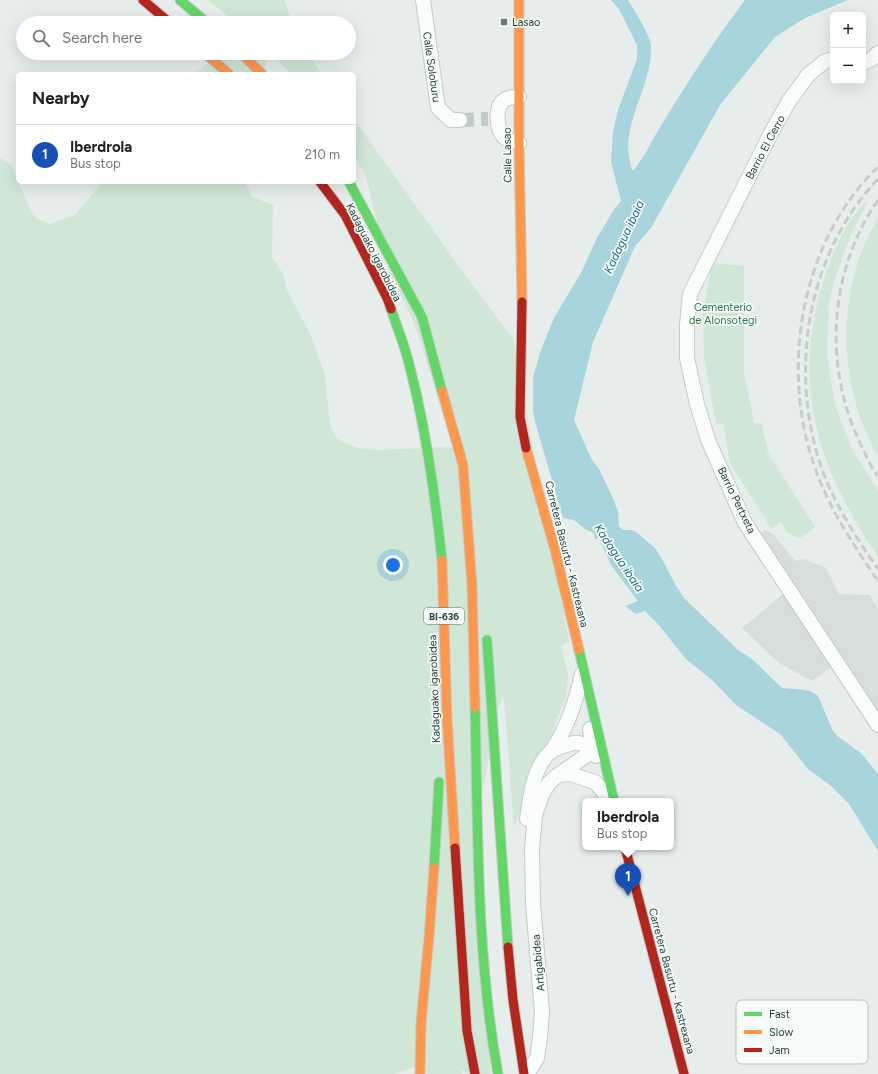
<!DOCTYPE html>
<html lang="en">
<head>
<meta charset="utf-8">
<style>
	:root { --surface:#fff; --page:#f2f2f2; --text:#222; --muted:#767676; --line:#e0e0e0; --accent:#7c3aed }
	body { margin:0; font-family:Figtree,sans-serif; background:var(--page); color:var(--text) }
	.controls { position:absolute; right:12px; top:12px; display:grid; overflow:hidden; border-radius:6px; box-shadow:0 4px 16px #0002 }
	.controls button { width:36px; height:36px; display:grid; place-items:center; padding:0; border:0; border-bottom:1px solid var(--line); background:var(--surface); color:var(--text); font:20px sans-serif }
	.you { position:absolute; left:393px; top:565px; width:14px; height:14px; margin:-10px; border:3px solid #fff; border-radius:50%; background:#1a73e8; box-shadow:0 0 0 6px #1a73e833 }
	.badge { display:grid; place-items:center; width:26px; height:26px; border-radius:50%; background:var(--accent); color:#fff; font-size:13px; font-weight:700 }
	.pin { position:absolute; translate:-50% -33px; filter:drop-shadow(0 1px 2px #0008) }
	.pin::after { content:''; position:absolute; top:21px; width:14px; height:12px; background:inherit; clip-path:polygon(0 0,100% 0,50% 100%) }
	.popup { position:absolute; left:582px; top:798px; width:92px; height:52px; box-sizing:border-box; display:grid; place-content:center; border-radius:6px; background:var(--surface); filter:drop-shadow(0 1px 3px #0005); font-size:13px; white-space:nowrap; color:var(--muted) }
	.popup b { font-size:15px; color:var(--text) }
	.popup::after { content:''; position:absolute; left:50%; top:100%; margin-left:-8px; border:8px solid transparent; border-top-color:var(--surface) }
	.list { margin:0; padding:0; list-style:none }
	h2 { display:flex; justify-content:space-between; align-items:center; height:52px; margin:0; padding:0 16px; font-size:17px }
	h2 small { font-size:13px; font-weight:400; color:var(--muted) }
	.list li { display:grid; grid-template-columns:26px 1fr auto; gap:12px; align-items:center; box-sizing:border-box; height:60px; padding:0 16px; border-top:1px solid var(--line) }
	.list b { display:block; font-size:15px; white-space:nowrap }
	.list p { margin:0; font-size:13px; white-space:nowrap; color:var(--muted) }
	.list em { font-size:13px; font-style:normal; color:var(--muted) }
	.icon { flex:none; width:22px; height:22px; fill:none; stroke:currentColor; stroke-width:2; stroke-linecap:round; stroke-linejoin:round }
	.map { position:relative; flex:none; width:878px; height:1074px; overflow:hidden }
	.search { position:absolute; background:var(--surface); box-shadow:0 4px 16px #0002; left:16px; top:16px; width:340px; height:44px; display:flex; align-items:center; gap:10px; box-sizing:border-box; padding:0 14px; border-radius:22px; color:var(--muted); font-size:15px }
	.panel { position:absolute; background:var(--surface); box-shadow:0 4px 16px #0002; left:16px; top:72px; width:340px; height:112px; border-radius:6px }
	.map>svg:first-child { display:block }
	.built { fill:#d5deda }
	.green { fill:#d0e6d7 }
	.water { fill:#a8d4db }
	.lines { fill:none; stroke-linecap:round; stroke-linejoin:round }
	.street-tunnel { stroke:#c0cbc7; stroke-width:14; stroke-dasharray:14 7; stroke-linecap:butt }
	.street-casing { stroke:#c4cac7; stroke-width:16 }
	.fast-casing { stroke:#c2cac7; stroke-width:11 }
	.slow-casing { stroke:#c2cac7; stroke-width:11 }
	.jam-casing { stroke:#c2cac7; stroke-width:11 }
	.street { stroke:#fbfcfc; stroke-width:14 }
	.fast { stroke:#63d668; stroke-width:9 }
	.slow { stroke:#ff974d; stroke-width:9 }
	.jam { stroke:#b3261e; stroke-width:9 }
	.rail { stroke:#c8cdcb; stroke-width:3; stroke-dasharray:8 4; stroke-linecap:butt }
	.poi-dot { fill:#687d77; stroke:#f6fbf8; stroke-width:1.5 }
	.labels { text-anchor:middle; stroke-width:3.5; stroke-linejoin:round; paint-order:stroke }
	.shield { fill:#f6fbf8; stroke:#637972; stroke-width:1 }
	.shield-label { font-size:10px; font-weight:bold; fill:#244139 }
	.poi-label { font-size:11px; fill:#244139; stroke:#f6fbf8; text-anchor:start }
	.street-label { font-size:11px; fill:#244139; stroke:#f6fbf8 }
	.park-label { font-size:11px; fill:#2d794a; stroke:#f6fbf8 }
	.water-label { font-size:12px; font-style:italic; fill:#1c6e7f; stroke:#f6fbf8 }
	.key { fill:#f6fbf8; stroke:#b7c3bf; stroke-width:1 }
	.key-label { font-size:11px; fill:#244139 }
</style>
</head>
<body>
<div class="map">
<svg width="878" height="1074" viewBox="0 0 878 1074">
	<rect width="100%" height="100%" fill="#e7edea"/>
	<path class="built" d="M 765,530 L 774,535 L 795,561 L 804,559 L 826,568 L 839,594 L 870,595 L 878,609 L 878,735 L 844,683 L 830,668 L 812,681 L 779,663 L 742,628 L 792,587 L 758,535 Z"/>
	<g class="green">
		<path d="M 208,0 L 284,0 L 292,23 L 237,23 Z"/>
		<path d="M 219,53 L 269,53 L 263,74 L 195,74 Z"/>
		<path d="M 271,53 L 307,53 L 322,74 L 291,74 Z"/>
		<path d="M 354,119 L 465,275 L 513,339 L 569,642 L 561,646 L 568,674 L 566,697 L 514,827 L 504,697 L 498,707 L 477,820 L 491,1074 L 471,1074 L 461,1070 L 462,1074 L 427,1074 L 424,1064 L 394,1074 L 0,1074 L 0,158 L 11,164 L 31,212 L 37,219 L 50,224 L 75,215 L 102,182 L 245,182 L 252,197 L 273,205 L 272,257 L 283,274 L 286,288 L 310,334 L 325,375 L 330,426 L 337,439 L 358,448 L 377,450 L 453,447 L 416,328 L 390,273 L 365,173 L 354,157 Z"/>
		<path d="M 868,200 L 850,237 L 834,281 L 829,303 L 827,355 L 835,405 L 842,424 L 853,451 L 878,490 L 878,557 C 817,466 790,384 825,276 C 834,249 847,219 868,200 Z"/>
		<path d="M 878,218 L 878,456 C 845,399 837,325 858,262 C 863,246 870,232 878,218 Z"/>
		<path d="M 712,263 L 744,266 L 744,372 L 754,423 L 762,424 L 768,453 L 815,527 L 800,538 L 787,533 L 781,522 L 771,528 L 730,463 L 723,423 L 716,424 L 704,357 L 703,312 Z"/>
	</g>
	<path class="water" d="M 611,0 L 628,0 C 634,10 651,36 651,46 C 653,88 615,130 633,171 C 646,155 654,136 665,119 C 690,79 716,38 745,0 L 848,0 L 805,18 L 775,37 L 720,105 L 651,228 L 635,246 L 615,292 L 593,342 L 574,420 L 592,460 L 599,469 L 612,496 L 618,512 L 619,526 L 623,530 L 631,530 L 636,532 L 655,548 L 662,559 L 676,586 L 685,599 L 737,649 L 753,660 L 782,688 C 795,690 808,687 818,696 L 832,729 L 837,736 L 861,753 L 878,774 L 878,851 L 849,804 L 830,785 L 808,769 L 780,734 L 736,705 L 712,680 L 686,659 L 657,623 L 645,611 L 636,614 L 625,606 L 638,601 L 611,565 L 599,538 L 595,539 L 594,533 L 585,529 L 574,520 L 563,518 L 536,425 L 533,412 L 533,377 L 541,350 L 554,318 L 582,271 L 597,238 L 613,211 L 621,201 L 611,162 L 613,132 L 618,110 L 637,59 L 637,45 L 619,9 Z"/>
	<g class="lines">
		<path class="street-tunnel" d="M 460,120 L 488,119"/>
		<defs>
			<g id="street">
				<path d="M 423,0 L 438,108 L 451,120 L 460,120"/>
				<path d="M 833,59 L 824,62 L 808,75 L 789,101 L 771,133 L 690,294 L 687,325 L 687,358 L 697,404 L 708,440 L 745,523 L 878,725"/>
				<path d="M 863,63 L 872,59 L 878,53"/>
				<path d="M 519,97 C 515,97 510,97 506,99 C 494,105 496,129 504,137 C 508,141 514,141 519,143"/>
				<path d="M 551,752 C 567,728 576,702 582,674"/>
				<path d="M 558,775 L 570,774 L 595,782 L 611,801"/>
				<path d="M 527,819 C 530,797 533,768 550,752 C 555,748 564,746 570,744 C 580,740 591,747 596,756"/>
				<path d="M 527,1074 L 537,1058 L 540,1038 L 542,1012 L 533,903 L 532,849 L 535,815 L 542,795 L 549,783 L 558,775 L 587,755 L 592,745 L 590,729"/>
			</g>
			<g id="fast">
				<path d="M 180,0 L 207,23"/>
				<path d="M 349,182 L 422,317 L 442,391"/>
				<path d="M 391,309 C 397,327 405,346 409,364 C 426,428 435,494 442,560"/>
				<path d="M 487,640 L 508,947"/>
				<path d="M 579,650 L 614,801"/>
				<path d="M 475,707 C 478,829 476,953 498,1074"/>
				<path d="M 434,868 L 439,782"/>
			</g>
			<g id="slow">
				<path d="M 519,0 L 519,143 L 522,302"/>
				<path d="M 205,53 L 229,74"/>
				<path d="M 241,53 L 262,74"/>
				<path d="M 442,391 L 463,465 L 472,585 L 475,707"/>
				<path d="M 526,448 L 555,550 L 579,650"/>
				<path d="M 442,560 L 447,718 L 455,848"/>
				<path d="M 420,1074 L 421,1023 L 429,937 L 434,868"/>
			</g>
			<g id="jam">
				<path d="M 143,0 L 170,23"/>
				<path d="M 320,182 L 345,215 L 387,298 L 391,309"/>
				<path d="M 522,302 L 520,417 L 526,448"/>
				<path d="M 625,847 L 684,1074"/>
				<path d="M 455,848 L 467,1031 L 475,1074"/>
				<path d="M 508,947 L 513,1000 L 524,1074"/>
			</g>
		</defs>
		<use href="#street" class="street-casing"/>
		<use href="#fast" class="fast-casing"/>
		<use href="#slow" class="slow-casing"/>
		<use href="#jam" class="jam-casing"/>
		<use href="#street" class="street"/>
		<use href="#fast" class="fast"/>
		<use href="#slow" class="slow"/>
		<use href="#jam" class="jam"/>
		<g class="rail">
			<path d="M 878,167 C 801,241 780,367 814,465 C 828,507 853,544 878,581"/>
			<path d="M 878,179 C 809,252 790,362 818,457 C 830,497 854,535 878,569"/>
			<path d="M 878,200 C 828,272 823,369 862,447 C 867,457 871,468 878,476"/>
		</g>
	</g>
	<rect class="poi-dot" x="500" y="18" width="8" height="8" rx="2"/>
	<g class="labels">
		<rect class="shield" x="424" y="608" width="40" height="16" rx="3"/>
		<g class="shield-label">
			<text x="444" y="620">BI-636</text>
		</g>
		<g class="poi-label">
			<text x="512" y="26">Lasao</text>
		</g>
		<g class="street-label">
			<text transform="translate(432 67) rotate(82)" y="4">Calle Soloburu</text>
			<text transform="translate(765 147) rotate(-62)" y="4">Barrio El Cerro</text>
			<text transform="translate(507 155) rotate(-91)" y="4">Calle Lasao</text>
			<text transform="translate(374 252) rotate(63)" y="4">Kadaguako igarobidea</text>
			<text transform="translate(737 500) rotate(64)" y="4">Barrio Pertxeta</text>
			<text transform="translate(567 554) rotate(76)" y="4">Carretera Basurtu - Kastrexana</text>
			<text transform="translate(434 689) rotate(-92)" y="4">Kadaguako igarobidea</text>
			<text transform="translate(538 963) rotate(-95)" y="4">Artigabidea</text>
			<text transform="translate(672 981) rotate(75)" y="4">Carretera Basurtu - Kastrexana</text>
		</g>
		<g class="park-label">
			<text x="723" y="311">Cementerio<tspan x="723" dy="13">de Alonsotegi</tspan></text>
		</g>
		<g class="water-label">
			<text transform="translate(624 237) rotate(-65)" y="4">Kadagua ibaia</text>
			<text transform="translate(619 558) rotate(56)" y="4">Kadagua ibaia</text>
		</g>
	</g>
	<rect x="736" y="1000" width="132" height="64" rx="6" class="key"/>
	<rect x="744" y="1012" width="18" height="4" fill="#63d668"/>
	<rect x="744" y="1030" width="18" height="4" fill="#ff974d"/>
	<rect x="744" y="1048" width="18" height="4" fill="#b3261e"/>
	<g class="key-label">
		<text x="769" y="1018">Fast</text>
		<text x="769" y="1036">Slow</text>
		<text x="769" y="1054">Jam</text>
	</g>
</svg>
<div class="controls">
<button>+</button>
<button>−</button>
</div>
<div class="you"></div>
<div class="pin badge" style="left:628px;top:896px;background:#1a4fb4">1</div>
<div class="popup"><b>Iberdrola</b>Bus stop</div>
<div class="search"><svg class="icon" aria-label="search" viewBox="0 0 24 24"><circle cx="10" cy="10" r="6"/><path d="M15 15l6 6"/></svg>Search here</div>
<section class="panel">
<h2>Nearby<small></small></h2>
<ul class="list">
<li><span class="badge" style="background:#1a4fb4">1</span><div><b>Iberdrola</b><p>Bus stop</p></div><em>210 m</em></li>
</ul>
</section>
</div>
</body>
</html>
